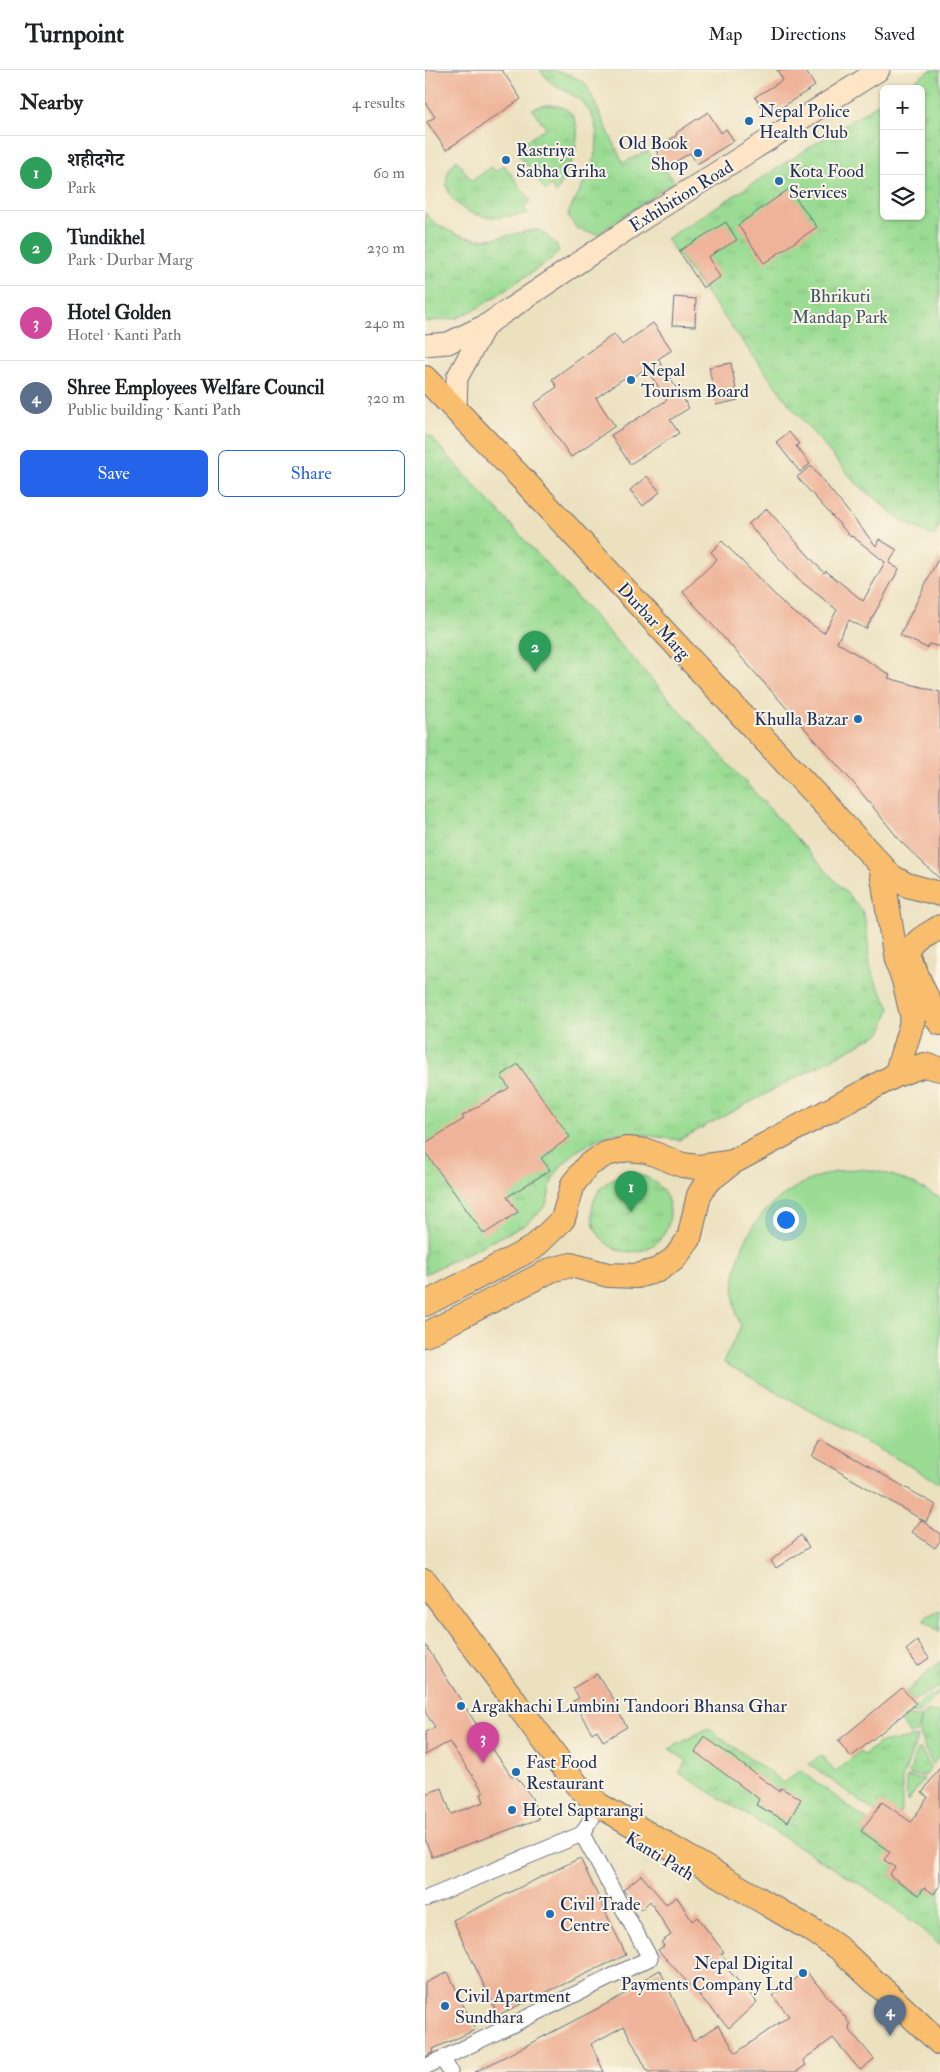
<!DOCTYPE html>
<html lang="en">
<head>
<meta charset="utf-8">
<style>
	:root { --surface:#fff; --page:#f2f2f2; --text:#202124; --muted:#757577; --line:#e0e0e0; --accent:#2563eb }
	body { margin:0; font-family:"IM FELL Double Pica","Noto Serif Devanagari",serif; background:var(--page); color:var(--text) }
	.controls { position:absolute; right:15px; top:15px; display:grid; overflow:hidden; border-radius:8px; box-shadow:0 1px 4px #0004 }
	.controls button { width:45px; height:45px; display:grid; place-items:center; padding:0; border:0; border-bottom:1px solid var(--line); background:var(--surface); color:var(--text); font:25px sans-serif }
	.you { position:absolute; left:360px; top:1149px; width:18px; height:18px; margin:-12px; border:4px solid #fff; border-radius:50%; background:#1a73e8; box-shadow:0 0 0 8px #1a73e833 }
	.badge { display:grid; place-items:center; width:32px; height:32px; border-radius:50%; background:var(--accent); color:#fff; font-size:16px; font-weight:700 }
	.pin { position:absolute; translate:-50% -41px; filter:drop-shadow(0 1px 2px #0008) }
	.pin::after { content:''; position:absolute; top:26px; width:18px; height:15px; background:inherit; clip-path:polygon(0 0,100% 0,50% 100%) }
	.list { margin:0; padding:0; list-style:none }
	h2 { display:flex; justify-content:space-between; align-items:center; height:65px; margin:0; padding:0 20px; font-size:21px }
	h2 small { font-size:16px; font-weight:400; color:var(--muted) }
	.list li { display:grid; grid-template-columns:32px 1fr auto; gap:15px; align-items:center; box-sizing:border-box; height:75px; padding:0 20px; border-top:1px solid var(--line) }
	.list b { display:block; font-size:19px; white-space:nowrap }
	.list p { margin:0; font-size:16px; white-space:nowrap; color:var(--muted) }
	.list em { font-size:16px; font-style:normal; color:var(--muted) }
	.actions { display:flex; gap:10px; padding:15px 20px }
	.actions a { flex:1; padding:11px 0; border:1px solid var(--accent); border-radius:8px; text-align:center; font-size:18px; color:var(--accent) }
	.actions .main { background:var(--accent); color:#fff }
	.icon { flex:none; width:28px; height:28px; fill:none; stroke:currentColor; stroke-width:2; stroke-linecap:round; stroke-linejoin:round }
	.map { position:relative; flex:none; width:515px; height:2002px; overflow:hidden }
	header { display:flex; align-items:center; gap:30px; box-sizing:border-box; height:70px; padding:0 25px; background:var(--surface); border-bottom:1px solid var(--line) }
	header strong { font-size:24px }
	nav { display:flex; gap:28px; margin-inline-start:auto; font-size:18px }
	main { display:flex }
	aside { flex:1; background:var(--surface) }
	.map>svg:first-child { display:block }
	.grass { fill:url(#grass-tufts); stroke:#5a8678 }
	.garden { fill:#9adc93; stroke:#5a8678 }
	.building { fill:#eeb398 }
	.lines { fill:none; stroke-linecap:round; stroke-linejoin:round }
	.minor-casing { stroke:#646d80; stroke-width:17 }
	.secondary-casing { stroke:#646d80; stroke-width:23 }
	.primary-casing { stroke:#646d80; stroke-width:26 }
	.minor { stroke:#fff; stroke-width:15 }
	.secondary { stroke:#fde5c5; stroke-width:21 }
	.primary { stroke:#f9be6d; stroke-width:24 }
	.poi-dot { fill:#1f6fb2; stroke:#fcf5e5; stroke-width:2 }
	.labels { text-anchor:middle; stroke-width:4; stroke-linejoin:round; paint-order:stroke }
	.poi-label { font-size:18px; fill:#1b2f5e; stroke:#fcf5e5; text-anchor:start }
	.street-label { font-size:18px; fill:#1b2f5e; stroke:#fcf5e5 }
	.park-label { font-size:18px; fill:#3b5a6b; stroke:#fcf5e5 }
</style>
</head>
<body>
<header>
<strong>Turnpoint</strong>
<nav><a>Map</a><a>Directions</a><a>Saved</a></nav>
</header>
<main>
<aside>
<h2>Nearby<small>4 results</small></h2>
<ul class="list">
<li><span class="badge" style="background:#2e9e5b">1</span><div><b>शहीदगेट</b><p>Park</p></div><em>60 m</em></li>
<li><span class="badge" style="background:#2e9e5b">2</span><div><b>Tundikhel</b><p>Park · Durbar Marg</p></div><em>230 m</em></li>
<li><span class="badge" style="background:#d1479c">3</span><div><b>Hotel Golden</b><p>Hotel · Kanti Path</p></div><em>240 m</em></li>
<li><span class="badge" style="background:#5c6f8a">4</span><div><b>Shree Employees Welfare Council</b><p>Public building · Kanti Path</p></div><em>320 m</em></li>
</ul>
<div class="actions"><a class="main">Save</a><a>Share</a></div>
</aside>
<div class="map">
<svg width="515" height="2002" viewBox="0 0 515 2002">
	<defs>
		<pattern id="grass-tufts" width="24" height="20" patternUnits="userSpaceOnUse" patternTransform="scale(1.25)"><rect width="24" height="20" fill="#9adc93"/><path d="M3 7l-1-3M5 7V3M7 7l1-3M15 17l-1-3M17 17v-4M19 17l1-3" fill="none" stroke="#84bd81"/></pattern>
	</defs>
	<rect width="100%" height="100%" fill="#fcf5e5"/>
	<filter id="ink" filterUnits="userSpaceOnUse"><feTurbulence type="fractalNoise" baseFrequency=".02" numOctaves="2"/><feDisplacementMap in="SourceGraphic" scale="10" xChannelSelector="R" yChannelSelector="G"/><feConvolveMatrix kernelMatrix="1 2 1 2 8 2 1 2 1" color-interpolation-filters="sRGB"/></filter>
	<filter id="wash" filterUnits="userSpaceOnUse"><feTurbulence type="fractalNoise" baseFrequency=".0096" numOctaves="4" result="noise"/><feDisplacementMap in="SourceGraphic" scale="20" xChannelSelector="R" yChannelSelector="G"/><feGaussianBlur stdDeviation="1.12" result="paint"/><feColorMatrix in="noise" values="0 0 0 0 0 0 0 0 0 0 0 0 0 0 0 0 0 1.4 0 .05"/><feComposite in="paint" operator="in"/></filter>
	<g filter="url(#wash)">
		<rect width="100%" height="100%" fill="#ebe1bf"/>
		<g class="grass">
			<path d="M 115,0 C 133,0 147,4 161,14 L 198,93 L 222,81 L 250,111 L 173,164 L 153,160 L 145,149 L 143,143 C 161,109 191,64 155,30 C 146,22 134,20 125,12 C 122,9 119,4 115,0 Z"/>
			<path d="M 506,0 L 515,0 L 515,454 L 509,466 L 476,450 L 430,412 L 364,334 L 241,169 L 459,30 L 459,146 L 496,146 L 496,19 L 477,19 Z"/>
			<path d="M 119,35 C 174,32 148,98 131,123 L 126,116 L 121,121 L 92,83 L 101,78 L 98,73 L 121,58 L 107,39 Z"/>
			<path d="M 32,90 L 47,111 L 66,97 L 70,101 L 79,95 L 106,131 L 98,137 L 103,143 C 86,147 69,149 52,145 C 27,138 9,111 32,90 Z"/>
			<path d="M 0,142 C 10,159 44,171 63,169 C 81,167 96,161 114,160 L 131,174 L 134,181 L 124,191 L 53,238 L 32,248 L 0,252 Z"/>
			<path d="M 3,364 L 436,839 C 446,859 440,881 447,902 C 451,914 459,926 465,938 L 457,962 L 254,1070 L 209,1063 L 190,1063 L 172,1069 L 152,1081 L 136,1096 L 127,1110 L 122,1133 L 115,1142 L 100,1155 L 0,1204 L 0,366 Z"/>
			<circle cx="206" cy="1143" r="39"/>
			<path d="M 515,1540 L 515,1562 L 500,1551 L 500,1547 Z"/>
			<path d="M 515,1591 L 515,1616 L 488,1631 L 481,1622 Z"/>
			<path d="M 515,1622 L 495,1643 L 485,1643 L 499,1629 Z"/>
			<path d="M 503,1641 L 515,1644 L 515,1684 L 508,1695 C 501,1681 484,1653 503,1641 Z"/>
			<path d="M 481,1646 L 495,1647 L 492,1663 L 485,1664 L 475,1651 Z"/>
			<path d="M 283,1658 L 359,1713 L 375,1700 L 443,1751 L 437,1761 L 465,1782 L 470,1797 L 464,1805 L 493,1825 L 499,1817 L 509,1824 L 515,1816 L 515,1876 L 490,1853 L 446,1821 L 254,1703 L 262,1691 L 244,1679 Z"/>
			<path d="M 493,1667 L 477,1709 L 477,1740 L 474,1745 L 450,1742 L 384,1694 L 396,1685 L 410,1702 L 435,1681 L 439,1685 L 454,1673 Z"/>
			<path d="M 496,1680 L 506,1698 L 500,1706 L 485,1705 L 484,1703 L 492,1681 Z"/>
			<path d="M 482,1707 L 499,1709 L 482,1732 L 481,1710 Z"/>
		</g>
		<path class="garden" d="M 434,1099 C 466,1101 488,1113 515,1128 L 515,1413 L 298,1292 L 316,1256 C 309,1241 308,1224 310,1207 C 317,1144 373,1102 434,1099 Z"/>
		<g id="blocks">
			<g class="building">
				<path d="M 0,0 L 77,0 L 96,29 L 21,80 L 2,52 L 10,47 L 0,32 Z"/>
				<path d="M 352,0 L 380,0 L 390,16 L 343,46 L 330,27 L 358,10 Z"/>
				<path d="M 283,42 L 296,63 L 301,59 L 309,71 L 272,94 L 265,83 L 242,97 L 230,79 L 252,65 L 251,63 Z"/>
				<path d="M 364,119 L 392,157 L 339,193 L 313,155 Z"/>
				<path d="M 301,152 L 312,170 L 283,187 L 295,207 L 278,218 L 254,181 Z"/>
				<path d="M 249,227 L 271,229 L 270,256 L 247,255 Z"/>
				<path d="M 228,253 L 247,280 L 233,289 L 264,338 L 245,350 L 254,363 L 205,394 L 186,365 L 242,330 L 221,298 L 202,312 L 199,308 L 171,328 L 190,356 L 146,387 L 109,334 L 132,317 L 127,309 L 189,264 L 197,275 Z"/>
				<path d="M 306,293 L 313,330 L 291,335 L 284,297 Z"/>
				<path d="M 364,362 L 374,374 L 371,376 L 385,394 L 375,402 L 351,372 Z"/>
				<path d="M 386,396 L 451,476 L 454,469 L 472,480 L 464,493 L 474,499 L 441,559 L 424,550 L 412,572 L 465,605 L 463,608 L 515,622 L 515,809 L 477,773 L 431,716 L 258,522 L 292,489 L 286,482 L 297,471 L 365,540 L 399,563 L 412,540 L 373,509 L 323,454 L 342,439 L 399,503 L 401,501 L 438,531 L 460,492 L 427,466 L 426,467 L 372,407 Z"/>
				<path d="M 222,406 L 235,422 L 218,436 L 205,420 Z"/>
				<path d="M 515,485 L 515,577 L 504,574 L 502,578 L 475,565 Z"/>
				<path d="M 93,994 L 145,1067 L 116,1088 L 125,1100 L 82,1127 L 93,1142 L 59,1164 L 0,1082 L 0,1073 L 39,1049 L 37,1046 L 84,1018 L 76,1006 Z"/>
				<path d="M 396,1369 L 511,1435 L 501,1452 L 387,1386 Z"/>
				<path d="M 496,1450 L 515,1464 L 515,1471 L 510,1478 L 487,1462 Z"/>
				<path d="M 376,1465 L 384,1477 L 351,1498 L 346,1491 Z"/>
				<path d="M 492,1571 L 504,1588 L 493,1596 L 481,1580 Z"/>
				<path d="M 0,1574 L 60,1668 L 87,1707 L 90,1705 L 107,1728 L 114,1749 L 7,1787 L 0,1769 L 0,1724 L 17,1718 L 26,1744 L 59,1732 L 56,1724 L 59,1722 L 24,1672 L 0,1685 L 0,1662 L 10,1657 L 0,1642 Z"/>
				<path d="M 172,1604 L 194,1637 L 192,1639 L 202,1657 L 178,1671 L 172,1660 L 167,1663 L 148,1631 L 154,1628 L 148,1618 Z"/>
				<path d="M 477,1618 L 491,1634 L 426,1687 L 413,1671 Z"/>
				<path d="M 280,1667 L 354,1721 L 356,1718 L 376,1729 L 363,1752 L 331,1735 L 334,1729 L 270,1682 Z"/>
				<path d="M 515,1697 L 515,1815 L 509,1824 L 499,1817 L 494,1825 L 464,1805 L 470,1797 L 459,1790 L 465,1782 L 436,1761 L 457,1732 L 486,1752 L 503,1727 L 497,1723 Z"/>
				<path d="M 155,1788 L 201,1885 L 73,1945 L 28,1850 Z"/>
				<path d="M 216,1805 L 241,1834 L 252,1827 L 267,1851 L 272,1847 L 299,1882 L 296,1884 L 302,1891 L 298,1894 L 332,1932 L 304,1958 L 233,1880 L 239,1876 L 236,1872 L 246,1865 L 225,1831 L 216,1840 L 198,1820 Z"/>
				<path d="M 235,1900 L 268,1971 L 293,1955 L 311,1983 L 364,1946 L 348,1926 L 381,1901 L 420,1947 L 425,1954 L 424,1959 L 449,1989 L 435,2000 L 408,1968 L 378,1990 L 381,1995 L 371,2002 L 223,2002 L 199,1956 L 166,1974 L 179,2002 L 50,2002 L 187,1931 L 220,1912 L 219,1909 Z"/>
				<path d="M 23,1902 L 50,1960 L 8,1979 L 9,1982 L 0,1987 L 0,1913 Z"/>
			</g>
		</g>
	</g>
	<g filter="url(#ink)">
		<use href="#blocks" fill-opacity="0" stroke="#646d80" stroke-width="1"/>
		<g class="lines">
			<defs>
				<g id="minor">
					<path d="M 157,1764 L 168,1746"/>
					<path d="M 0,1829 L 157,1764"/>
					<path d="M 18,1988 L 25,2002"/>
					<path d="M 0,1997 L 225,1888 L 157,1764"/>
				</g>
				<g id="secondary">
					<path d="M 0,275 L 23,273 L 61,255 L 221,147 L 454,0"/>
					<path d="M 31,340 L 32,308 L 61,255"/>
				</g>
				<g id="primary">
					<path d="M 0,308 L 101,413 L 467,807 L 482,815 L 515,824"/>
					<path d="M 456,795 L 471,890 L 479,910 L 488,949 L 471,1005"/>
					<path d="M 515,857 C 506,863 493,869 488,878 C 480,892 508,938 515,953"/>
					<path d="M 0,1234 L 108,1178 L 138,1149 L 148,1114 L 163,1095 L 181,1084 L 202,1079 L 222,1081 L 257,1095 L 273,1097 L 307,1092"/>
					<path d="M 0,1265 L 126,1200 L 146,1195 L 183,1205 L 212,1206 L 233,1200 L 249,1189 L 264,1169 L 274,1125 L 282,1112 L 308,1092 L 471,1005 L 499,995 L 515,999"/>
					<path d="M 0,1511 L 152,1715 L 174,1735 L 390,1862 L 415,1879 L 515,1973"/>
				</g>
			</defs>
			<use href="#minor" class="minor-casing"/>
			<use href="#secondary" class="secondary-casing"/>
			<use href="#primary" class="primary-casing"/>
			<use href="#minor" class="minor"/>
			<use href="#secondary" class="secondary"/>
			<use href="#primary" class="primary"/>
		</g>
	</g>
	<g class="poi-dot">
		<circle cx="324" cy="51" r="5"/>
		<circle cx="273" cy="83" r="5"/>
		<circle cx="81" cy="90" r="5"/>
		<circle cx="354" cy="111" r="5"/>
		<circle cx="206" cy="310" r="5"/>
		<circle cx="433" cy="649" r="5"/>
		<circle cx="36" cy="1636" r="5"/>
		<circle cx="91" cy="1702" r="5"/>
		<circle cx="87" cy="1740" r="5"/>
		<circle cx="125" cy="1844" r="5"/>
		<circle cx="378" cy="1903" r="5"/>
		<circle cx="20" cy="1936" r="5"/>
	</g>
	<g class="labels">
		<g class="poi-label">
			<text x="334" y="47">Nepal Police<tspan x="334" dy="21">Health Club</tspan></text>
			<text x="263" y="79" text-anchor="end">Old Book<tspan x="263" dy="21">Shop</tspan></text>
			<text x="91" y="86">Rastriya<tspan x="91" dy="21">Sabha Griha</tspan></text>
			<text x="364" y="107">Kota Food<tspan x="364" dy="21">Services</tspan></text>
			<text x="216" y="306">Nepal<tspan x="216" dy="21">Tourism Board</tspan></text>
			<text x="423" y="655" text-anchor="end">Khulla Bazar</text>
			<text x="46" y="1642">Argakhachi Lumbini Tandoori Bhansa Ghar</text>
			<text x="101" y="1698">Fast Food<tspan x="101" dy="21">Restaurant</tspan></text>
			<text x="97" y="1746">Hotel Saptarangi</text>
			<text x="135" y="1840">Civil Trade<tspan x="135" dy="21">Centre</tspan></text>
			<text x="368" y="1899" text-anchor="end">Nepal Digital<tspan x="368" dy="21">Payments Company Ltd</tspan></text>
			<text x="30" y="1932">Civil Apartment<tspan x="30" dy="21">Sundhara</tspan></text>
		</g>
		<g class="street-label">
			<text transform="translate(256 126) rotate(-32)" y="6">Exhibition Road</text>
			<text transform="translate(229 551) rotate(47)" y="6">Durbar Marg</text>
			<text transform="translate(235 1786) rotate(31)" y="6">Kanti Path</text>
		</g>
		<g class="park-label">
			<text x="415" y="232">Bhrikuti<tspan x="415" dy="21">Mandap Park</tspan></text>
		</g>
	</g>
</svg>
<div class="controls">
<button>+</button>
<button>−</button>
<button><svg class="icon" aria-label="layers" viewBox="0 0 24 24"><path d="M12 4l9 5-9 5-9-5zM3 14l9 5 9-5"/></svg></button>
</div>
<div class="you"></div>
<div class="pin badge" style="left:206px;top:1142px;background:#2e9e5b">1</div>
<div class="pin badge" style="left:110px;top:602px;background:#2e9e5b">2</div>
<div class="pin badge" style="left:58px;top:1693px;background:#d1479c">3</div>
<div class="pin badge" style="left:465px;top:1966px;background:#5c6f8a">4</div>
</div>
</main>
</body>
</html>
